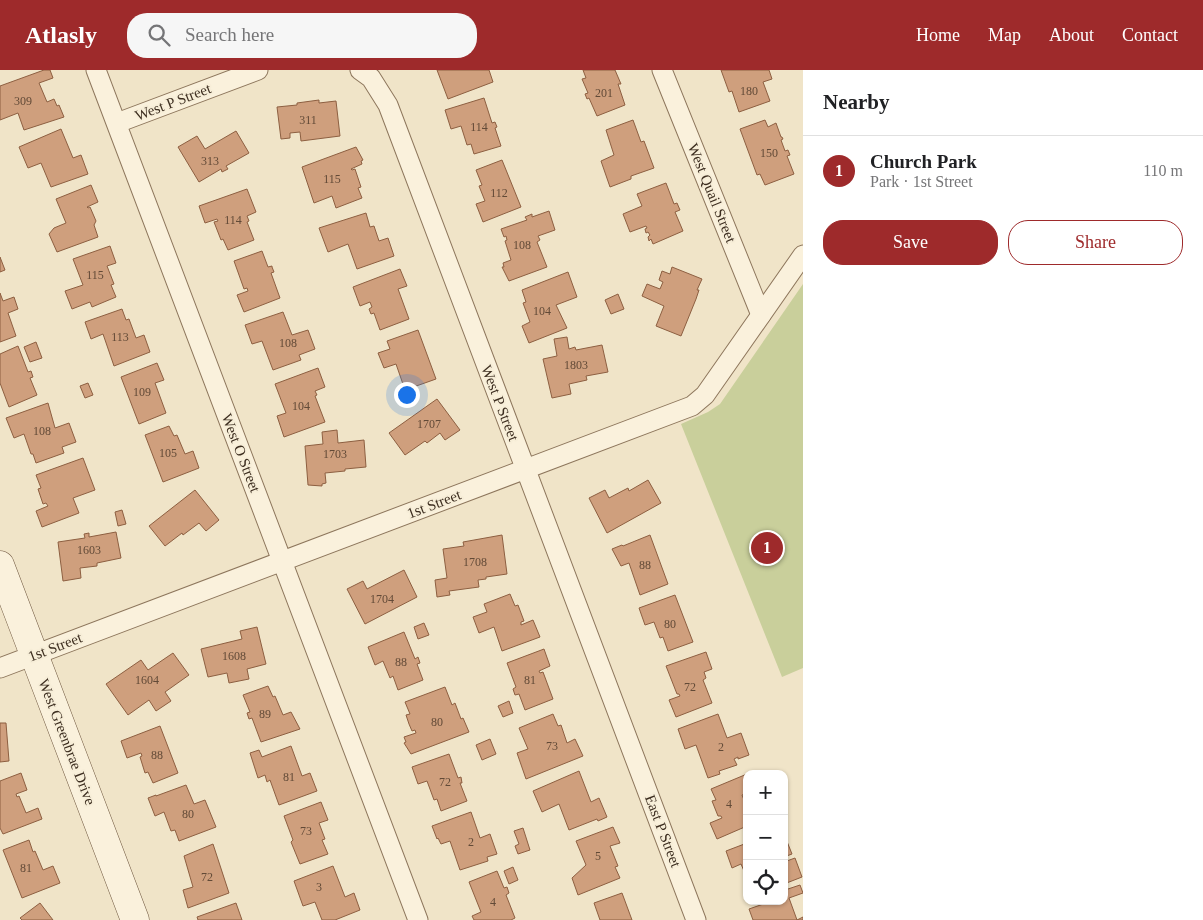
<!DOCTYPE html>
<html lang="en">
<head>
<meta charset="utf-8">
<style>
	:root { --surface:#fff; --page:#f6f6f6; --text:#202124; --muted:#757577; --line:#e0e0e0; --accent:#9e2a2b }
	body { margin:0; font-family:Georgia,serif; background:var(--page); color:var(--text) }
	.controls { position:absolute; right:15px; bottom:15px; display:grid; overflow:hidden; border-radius:10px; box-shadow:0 1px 4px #0004 }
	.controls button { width:45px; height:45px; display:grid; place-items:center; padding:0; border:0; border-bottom:1px solid var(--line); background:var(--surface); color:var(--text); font:25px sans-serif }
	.you { position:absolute; left:406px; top:324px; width:18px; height:18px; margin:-12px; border:4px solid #fff; border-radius:50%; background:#1a73e8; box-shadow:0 0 0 8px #1a73e833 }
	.badge { display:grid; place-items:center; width:32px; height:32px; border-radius:50%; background:var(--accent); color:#fff; font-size:16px; font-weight:700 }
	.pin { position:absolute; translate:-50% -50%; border:2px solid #fff; box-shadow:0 1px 5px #0006 }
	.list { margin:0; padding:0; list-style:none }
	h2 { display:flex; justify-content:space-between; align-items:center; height:65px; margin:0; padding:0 20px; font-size:21px }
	h2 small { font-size:16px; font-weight:400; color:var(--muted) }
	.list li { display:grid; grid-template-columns:32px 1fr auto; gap:15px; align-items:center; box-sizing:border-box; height:70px; padding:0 20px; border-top:1px solid var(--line) }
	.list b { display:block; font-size:19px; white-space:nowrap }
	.list p { margin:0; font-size:16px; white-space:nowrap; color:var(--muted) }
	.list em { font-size:16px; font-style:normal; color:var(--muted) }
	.actions { display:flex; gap:10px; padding:15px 20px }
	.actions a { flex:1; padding:11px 0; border:1px solid var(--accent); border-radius:20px; text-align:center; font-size:18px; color:var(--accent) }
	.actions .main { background:var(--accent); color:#fff }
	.icon { flex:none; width:28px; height:28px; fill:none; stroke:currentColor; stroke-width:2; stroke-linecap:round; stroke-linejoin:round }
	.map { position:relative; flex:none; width:803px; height:850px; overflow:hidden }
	header { display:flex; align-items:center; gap:30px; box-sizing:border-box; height:70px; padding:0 25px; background:var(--accent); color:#fff }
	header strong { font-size:24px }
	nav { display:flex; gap:28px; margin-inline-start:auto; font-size:18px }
	.search { width:350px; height:45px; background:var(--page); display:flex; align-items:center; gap:12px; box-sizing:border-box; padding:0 18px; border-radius:20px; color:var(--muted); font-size:19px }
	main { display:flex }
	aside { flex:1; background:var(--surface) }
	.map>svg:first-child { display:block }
	.green { fill:#c9cf9b }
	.building { fill:#cf9f7d; stroke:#8d5f41 }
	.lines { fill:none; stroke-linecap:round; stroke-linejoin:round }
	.street-casing { stroke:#8d765c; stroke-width:21 }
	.secondary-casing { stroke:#6f573f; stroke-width:29 }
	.street { stroke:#faf1dc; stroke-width:19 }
	.secondary { stroke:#faf1dc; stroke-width:28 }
	.labels { text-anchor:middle; stroke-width:4; stroke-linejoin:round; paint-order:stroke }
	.number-label { font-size:12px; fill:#624a37 }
	.street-label { font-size:15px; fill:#3d2e20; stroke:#f7eed8 }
</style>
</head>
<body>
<header>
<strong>Atlasly</strong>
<div class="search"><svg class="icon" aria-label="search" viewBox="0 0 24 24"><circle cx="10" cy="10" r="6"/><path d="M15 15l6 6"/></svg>Search here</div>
<nav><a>Home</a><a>Map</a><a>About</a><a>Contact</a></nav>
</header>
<main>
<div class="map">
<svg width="803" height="850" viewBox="0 0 803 850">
	<rect width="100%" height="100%" fill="#f0e4c8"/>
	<path class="green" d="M 803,214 L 803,598 L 782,607 L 681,354 L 708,342 L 720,334 Z"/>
	<g class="building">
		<path d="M 44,0 L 50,0 L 53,8 L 39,13 L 47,32 L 54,29 L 57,36 L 59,35 L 64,47 L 24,60 L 18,43 L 0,50 L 0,16 Z"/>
		<path d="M 437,0 L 489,0 L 493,12 L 448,29 Z"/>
		<path d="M 583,0 L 615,0 L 621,14 L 618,14 L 625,35 L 597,46 L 589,28 L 587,29 L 585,24 L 588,23 L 582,9 L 586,8 Z"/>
		<path d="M 721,0 L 769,0 L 772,9 L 763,12 L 770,31 L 739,42 L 732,21 L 729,22 Z"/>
		<path d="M 484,28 L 492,53 L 495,52 L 497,57 L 495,58 L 501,76 L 474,84 L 471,74 L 467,75 L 461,56 L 451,59 L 445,40 Z"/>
		<path d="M 319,30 L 319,33 L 336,31 L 340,66 L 301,71 L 300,62 L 290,63 L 290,68 L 281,69 L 277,37 L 297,35 L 297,33 Z"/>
		<path d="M 633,50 L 641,72 L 644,71 L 654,98 L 631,106 L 631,109 L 610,117 L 601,91 L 614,85 L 606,60 Z"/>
		<path d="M 765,50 L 768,57 L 776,53 L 781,67 L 782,67 L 783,69 L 781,70 L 785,81 L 788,80 L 790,85 L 787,86 L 794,104 L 765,115 L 760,104 L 757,105 L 740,59 Z"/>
		<path d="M 61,59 L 73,88 L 81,85 L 88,104 L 51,117 L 41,93 L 28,98 L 19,77 Z"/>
		<path d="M 236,61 L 249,83 L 226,96 L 228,99 L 222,102 L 221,99 L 199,112 L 178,77 L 197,66 L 205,79 Z"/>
		<path d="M 356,77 L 363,90 L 361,91 L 362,94 L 351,99 L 352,100 L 355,99 L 361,117 L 358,118 L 362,128 L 336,138 L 332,126 L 314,133 L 302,97 Z"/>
		<path d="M 502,90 L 521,137 L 483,152 L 476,134 L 485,131 L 479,116 L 482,115 L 476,100 Z"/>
		<path d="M 666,113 L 674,134 L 677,133 L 680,140 L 675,142 L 683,161 L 653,174 L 651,169 L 649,171 L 648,167 L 650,165 L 648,162 L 646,163 L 645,159 L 647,158 L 646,156 L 630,162 L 623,144 L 642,136 L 637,124 Z"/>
		<path d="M 91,115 L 98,132 L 87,137 L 88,138 L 90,137 L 96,151 L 94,155 L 98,167 L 57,182 L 49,164 L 54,158 L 66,153 L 56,129 Z"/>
		<path d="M 247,119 L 256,142 L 247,146 L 249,151 L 247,152 L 254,170 L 228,180 L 223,169 L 221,170 L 214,152 L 218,151 L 217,149 L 205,153 L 199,136 Z"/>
		<path d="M 549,141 L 555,160 L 538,166 L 540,170 L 537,172 L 547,197 L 509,211 L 502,197 L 504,197 L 503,193 L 511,190 L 505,171 L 507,170 L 506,166 L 504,167 L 501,159 L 527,150 L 525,147 L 532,144 L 532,147 Z"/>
		<path d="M 366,143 L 370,157 L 374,156 L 379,171 L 388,168 L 394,186 L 357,199 L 348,174 L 328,182 L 319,158 Z"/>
		<path d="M 110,176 L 116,193 L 107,196 L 114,214 L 111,215 L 116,227 L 92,237 L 90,232 L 72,239 L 65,221 L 83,215 L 73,189 Z"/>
		<path d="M 262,181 L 268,197 L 272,196 L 272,197 L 274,202 L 271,203 L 280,228 L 244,242 L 237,225 L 248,221 L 247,218 L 244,219 L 234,191 Z"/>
		<path d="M 0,187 L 5,200 L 0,202 Z"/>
		<path d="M 672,197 L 702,209 L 697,220 L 699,220 L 696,229 L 681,266 L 656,256 L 664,236 L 642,226 L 647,214 L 660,219 L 663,212 L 659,210 L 662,201 L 670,204 Z"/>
		<path d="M 400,199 L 407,216 L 398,219 L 409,249 L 380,260 L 374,243 L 371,244 L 369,239 L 372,237 L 370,232 L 360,236 L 353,217 Z"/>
		<path d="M 568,202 L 577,227 L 556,235 L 567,258 L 529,273 L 522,256 L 530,252 L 523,233 L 526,232 L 522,220 Z"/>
		<path d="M 0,223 L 3,231 L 14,227 L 18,239 L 8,243 L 16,266 L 0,272 Z"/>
		<path d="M 618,224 L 624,239 L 611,244 L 605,230 Z"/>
		<path d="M 122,239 L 126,250 L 129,249 L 136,268 L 144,265 L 150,282 L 114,296 L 103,264 L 91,269 L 85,252 Z"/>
		<path d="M 283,242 L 292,265 L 308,260 L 315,279 L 299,285 L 301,290 L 273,300 L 262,271 L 252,274 L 245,255 Z"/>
		<path d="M 418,260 L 436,309 L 405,320 L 396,294 L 384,298 L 378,283 L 390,279 L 387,271 Z"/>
		<path d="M 567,267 L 569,279 L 575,277 L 576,280 L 602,275 L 608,302 L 586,306 L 587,310 L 569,314 L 571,324 L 552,328 L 543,289 L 557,286 L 554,269 Z"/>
		<path d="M 36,272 L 42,288 L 30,292 L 24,277 Z"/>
		<path d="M 18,276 L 28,302 L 31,301 L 33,307 L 30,308 L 37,325 L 9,337 L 0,313 L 0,284 Z"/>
		<path d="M 157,293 L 164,310 L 155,313 L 166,343 L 139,354 L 121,307 Z"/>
		<path d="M 318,298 L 325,317 L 315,321 L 317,325 L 315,326 L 325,352 L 284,367 L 277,346 L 286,343 L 275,314 Z"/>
		<path d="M 88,313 L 93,325 L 85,328 L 80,316 Z"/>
		<path d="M 437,329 L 460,360 L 445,370 L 440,363 L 427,373 L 425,371 L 405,385 L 389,363 Z"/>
		<path d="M 48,333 L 55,358 L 69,353 L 76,372 L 62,377 L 64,383 L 36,393 L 33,384 L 31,384 L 24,364 L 14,368 L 6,348 Z"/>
		<path d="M 169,356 L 174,366 L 177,365 L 185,384 L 193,381 L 199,398 L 163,412 L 145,365 Z"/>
		<path d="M 337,360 L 338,373 L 364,370 L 366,397 L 345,399 L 345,401 L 325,403 L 326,413 L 322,414 L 322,416 L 308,415 L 305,376 L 323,374 L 322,362 Z"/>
		<path d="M 83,388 L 95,420 L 73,428 L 79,443 L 42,457 L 36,441 L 48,436 L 46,433 L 43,434 L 38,419 L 41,418 L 36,405 Z"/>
		<path d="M 648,410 L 661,433 L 607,463 L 589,428 L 605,420 L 609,428 L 628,418 L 629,421 Z"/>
		<path d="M 195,420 L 219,450 L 206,461 L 199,453 L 183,465 L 182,463 L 165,476 L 149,456 Z"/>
		<path d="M 122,440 L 126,454 L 118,456 L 115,442 Z"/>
		<path d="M 116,462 L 121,488 L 97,493 L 97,496 L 80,498 L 81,508 L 63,511 L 58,472 L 85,468 L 84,464 L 89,463 L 89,467 Z"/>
		<path d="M 502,465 L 507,504 L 486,507 L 486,509 L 478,510 L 479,517 L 449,521 L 450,525 L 437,527 L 435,510 L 447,508 L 443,479 L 464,476 L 463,472 Z"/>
		<path d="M 650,465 L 668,514 L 640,525 L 629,493 L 621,496 L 612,479 L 622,475 L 623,476 Z"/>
		<path d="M 404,500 L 417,527 L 365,554 L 347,519 L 363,511 L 367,519 Z"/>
		<path d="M 510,524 L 515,536 L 518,535 L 524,551 L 521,552 L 521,555 L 533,550 L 540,567 L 502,581 L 494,557 L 479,563 L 473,547 L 487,542 L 484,534 Z"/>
		<path d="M 675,525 L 693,572 L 668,581 L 663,567 L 660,568 L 654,552 L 645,555 L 639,538 Z"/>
		<path d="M 424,553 L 429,565 L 418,569 L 414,557 Z"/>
		<path d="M 257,557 L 266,594 L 247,599 L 249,609 L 229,613 L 227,603 L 208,607 L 201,579 L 242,569 L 240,561 Z"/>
		<path d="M 404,562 L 415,589 L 418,587 L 420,593 L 417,594 L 423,610 L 398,620 L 393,606 L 390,608 L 383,591 L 375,595 L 368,577 Z"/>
		<path d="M 544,579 L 550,596 L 539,601 L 540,603 L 543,602 L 553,629 L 525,640 L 519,624 L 515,625 L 513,619 L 516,617 L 507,593 Z"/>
		<path d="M 706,582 L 712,599 L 704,602 L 706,608 L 703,610 L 712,633 L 676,647 L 669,630 L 680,626 L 679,624 L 677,624 L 666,596 Z"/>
		<path d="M 173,583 L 189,605 L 165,622 L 171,631 L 156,641 L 149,630 L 128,645 L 106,614 L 141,590 L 148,600 Z"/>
		<path d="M 268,616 L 273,627 L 275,626 L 283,645 L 291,642 L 300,659 L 261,672 L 252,648 L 249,649 L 247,643 L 250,642 L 243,625 Z"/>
		<path d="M 445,617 L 452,635 L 455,633 L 461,649 L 463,648 L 469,662 L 411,684 L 404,673 L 406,672 L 404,667 L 416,663 L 415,660 L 412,661 L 409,654 L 406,645 L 410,644 L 405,632 Z"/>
		<path d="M 509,631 L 513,643 L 503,647 L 498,636 Z"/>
		<path d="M 553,644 L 558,656 L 561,655 L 567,673 L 575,669 L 583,686 L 526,709 L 517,683 L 528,679 L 519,658 Z"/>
		<path d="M 718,644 L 727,668 L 741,663 L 749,685 L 738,689 L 738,687 L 734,689 L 737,695 L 719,701 L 720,704 L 708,708 L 696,675 L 685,679 L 678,659 Z"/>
		<path d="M 0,653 L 6,653 L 9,691 L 0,692 Z"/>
		<path d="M 160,656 L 178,703 L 153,713 L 148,702 L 145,703 L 140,687 L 142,686 L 141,683 L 127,688 L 121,671 Z"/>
		<path d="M 490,669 L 496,684 L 482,690 L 476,675 Z"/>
		<path d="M 291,676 L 302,706 L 310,703 L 317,721 L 279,735 L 270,710 L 267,712 L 265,705 L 258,708 L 250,683 L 259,680 L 262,687 Z"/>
		<path d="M 449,684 L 458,708 L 461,707 L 462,713 L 460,713 L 467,731 L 441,741 L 437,729 L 434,730 L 427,711 L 418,714 L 412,697 Z"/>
		<path d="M 579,701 L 591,732 L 599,728 L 607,747 L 598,751 L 597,749 L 569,760 L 559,734 L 542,742 L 533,721 Z"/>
		<path d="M 21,703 L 27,720 L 16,724 L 17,727 L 19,726 L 26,743 L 38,738 L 42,749 L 3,764 L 0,758 L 0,711 Z"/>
		<path d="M 747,704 L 747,723 L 742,725 L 747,737 L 747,756 L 717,769 L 710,753 L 722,748 L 721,746 L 718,746 L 712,731 L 716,730 L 711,719 Z"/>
		<path d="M 186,715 L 194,734 L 205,730 L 216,757 L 179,771 L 175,760 L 171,761 L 164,742 L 155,746 L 148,728 L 156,725 L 156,726 Z"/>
		<path d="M 321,732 L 328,750 L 319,753 L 325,769 L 322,770 L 328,784 L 300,794 L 291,772 L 293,770 L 284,746 Z"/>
		<path d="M 471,742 L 480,768 L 490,764 L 497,784 L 487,787 L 488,791 L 460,800 L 450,771 L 441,774 L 438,768 L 437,769 L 432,756 Z"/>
		<path d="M 613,757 L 620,773 L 610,776 L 618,796 L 615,797 L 620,808 L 578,825 L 572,808 L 586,795 L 576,771 Z"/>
		<path d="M 523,758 L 530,780 L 518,784 L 515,776 L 519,774 L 514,761 Z"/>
		<path d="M 784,764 L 792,784 L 784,787 Z"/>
		<path d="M 29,770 L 33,782 L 35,781 L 43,800 L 53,796 L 60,813 L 22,828 L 3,780 Z"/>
		<path d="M 747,773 L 747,808 L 741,794 L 732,798 L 726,781 Z"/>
		<path d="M 213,774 L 229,823 L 188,838 L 183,820 L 193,817 L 184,786 Z"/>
		<path d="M 795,788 L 802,807 L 784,814 L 784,792 Z"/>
		<path d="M 333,796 L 345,827 L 354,823 L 360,840 L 335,850 L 322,850 L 315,832 L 303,836 L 294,811 Z"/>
		<path d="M 513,797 L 518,810 L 509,814 L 504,801 Z"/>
		<path d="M 497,801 L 504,818 L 507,817 L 509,823 L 506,825 L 515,848 L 511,850 L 474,850 L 472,846 L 481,842 L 469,812 Z"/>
		<path d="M 800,815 L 803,823 L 789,828 L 797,850 L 803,847 L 803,850 L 753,850 L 749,839 L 772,831 L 784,831 L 784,827 L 786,826 L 785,820 Z"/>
		<path d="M 622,823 L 632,850 L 600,850 L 594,833 Z"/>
		<path d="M 40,833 L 53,850 L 22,850 L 20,848 Z"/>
		<path d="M 236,833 L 242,850 L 198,850 L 197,847 Z"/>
	</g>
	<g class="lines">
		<defs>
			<g id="street">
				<path d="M 96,0 L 418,850"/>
				<path d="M 360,0 L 371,8 L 388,35 L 696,850"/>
				<path d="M 662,0 L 761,245"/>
				<path d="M 117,53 L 258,0"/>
				<path d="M 0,598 L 692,336 L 705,325 L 803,185"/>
			</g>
			<path id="secondary" d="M 0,495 L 135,850"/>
		</defs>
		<use href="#street" class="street-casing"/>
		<use href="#secondary" class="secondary-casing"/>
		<use href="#street" class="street"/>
		<use href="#secondary" class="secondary"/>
	</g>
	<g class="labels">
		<g class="number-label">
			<text x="749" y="25">180</text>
			<text x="604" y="27">201</text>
			<text x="23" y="35">309</text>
			<text x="308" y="54">311</text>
			<text x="479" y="61">114</text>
			<text x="769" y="87">150</text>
			<text x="210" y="95">313</text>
			<text x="332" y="113">115</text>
			<text x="499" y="127">112</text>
			<text x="233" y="154">114</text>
			<text x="522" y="179">108</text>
			<text x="95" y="209">115</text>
			<text x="542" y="245">104</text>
			<text x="120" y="271">113</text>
			<text x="288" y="277">108</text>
			<text x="576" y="299">1803</text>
			<text x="142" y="326">109</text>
			<text x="301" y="340">104</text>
			<text x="429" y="358">1707</text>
			<text x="42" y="365">108</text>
			<text x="168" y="387">105</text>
			<text x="335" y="388">1703</text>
			<text x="89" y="484">1603</text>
			<text x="475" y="496">1708</text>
			<text x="645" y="499">88</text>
			<text x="382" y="533">1704</text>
			<text x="670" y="558">80</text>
			<text x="234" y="590">1608</text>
			<text x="401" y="596">88</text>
			<text x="147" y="614">1604</text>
			<text x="530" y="614">81</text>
			<text x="690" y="621">72</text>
			<text x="265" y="648">89</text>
			<text x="437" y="656">80</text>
			<text x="552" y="680">73</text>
			<text x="721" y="681">2</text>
			<text x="157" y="689">88</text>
			<text x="289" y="711">81</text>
			<text x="445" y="716">72</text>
			<text x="729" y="738">4</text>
			<text x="188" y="748">80</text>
			<text x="306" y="765">73</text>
			<text x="471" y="776">2</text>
			<text x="598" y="790">5</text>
			<text x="26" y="802">81</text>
			<text x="207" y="811">72</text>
			<text x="319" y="821">3</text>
			<text x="493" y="836">4</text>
		</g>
		<g class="street-label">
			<text transform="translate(173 32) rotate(-21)" y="5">West P Street</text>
			<text transform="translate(712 123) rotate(68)" y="5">West Quail Street</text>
			<text transform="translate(500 333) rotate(69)" y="5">West P Street</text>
			<text transform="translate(241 383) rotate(69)" y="5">West O Street</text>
			<text transform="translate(434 434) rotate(-21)" y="5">1st Street</text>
			<text transform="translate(55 577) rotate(-21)" y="5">1st Street</text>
			<text transform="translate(67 672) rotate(69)" y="5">West Greenbrae Drive</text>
			<text transform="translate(663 761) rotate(69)" y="5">East P Street</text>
		</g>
	</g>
</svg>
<div class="controls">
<button>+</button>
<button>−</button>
<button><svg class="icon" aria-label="locate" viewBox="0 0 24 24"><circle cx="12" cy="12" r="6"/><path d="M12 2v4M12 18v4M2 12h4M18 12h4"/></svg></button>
</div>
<div class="you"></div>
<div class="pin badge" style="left:767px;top:478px">1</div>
</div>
<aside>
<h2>Nearby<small></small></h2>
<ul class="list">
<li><span class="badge">1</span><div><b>Church Park</b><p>Park · 1st Street</p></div><em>110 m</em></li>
</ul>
<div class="actions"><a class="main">Save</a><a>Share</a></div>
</aside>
</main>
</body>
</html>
